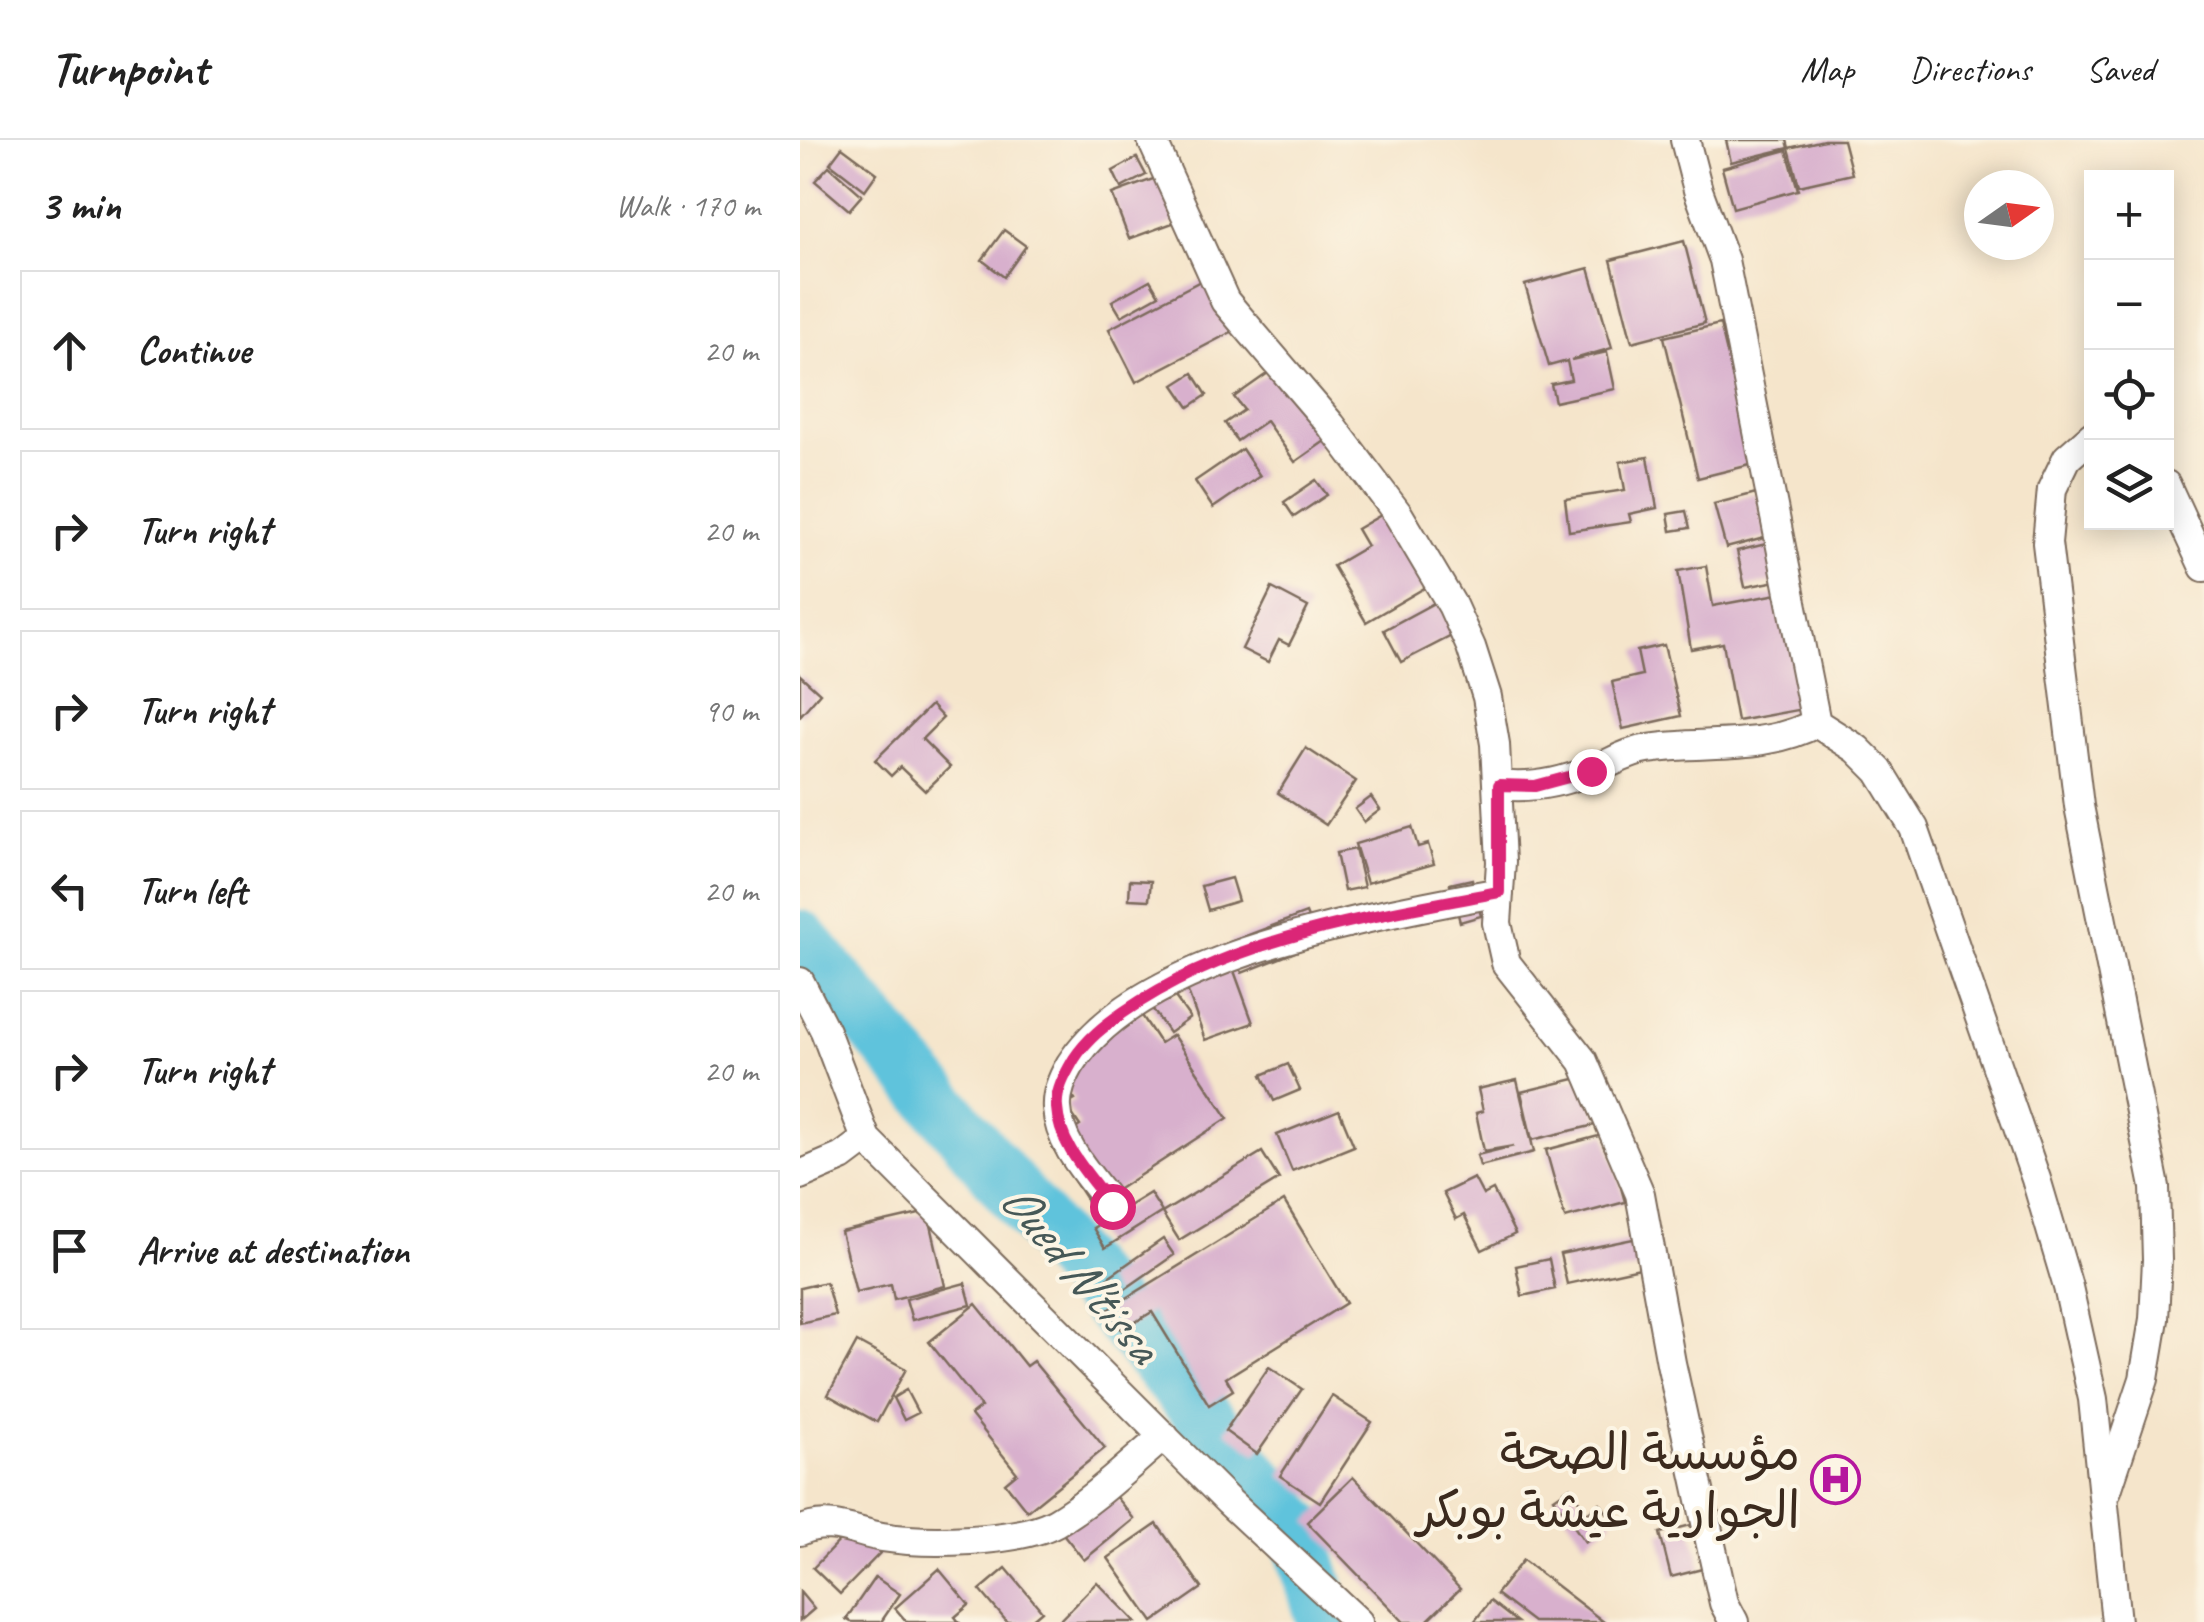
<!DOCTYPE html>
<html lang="en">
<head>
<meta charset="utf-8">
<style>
	:root { --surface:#fff; --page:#f2f2f2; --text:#222; --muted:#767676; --line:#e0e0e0 }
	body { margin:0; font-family:Caveat,"Playpen Sans Arabic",sans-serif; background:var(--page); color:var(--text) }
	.controls { position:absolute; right:30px; top:30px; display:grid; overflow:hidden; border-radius:0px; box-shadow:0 5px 25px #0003 }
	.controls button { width:90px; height:90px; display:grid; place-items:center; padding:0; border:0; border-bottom:2px solid var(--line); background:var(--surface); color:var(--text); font:50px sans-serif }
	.compass { position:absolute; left:1164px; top:30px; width:90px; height:90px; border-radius:50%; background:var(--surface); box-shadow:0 5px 25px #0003; rotate:76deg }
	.stop { position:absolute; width:30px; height:30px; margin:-22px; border:8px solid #db2777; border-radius:50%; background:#fff }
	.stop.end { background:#db2777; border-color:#fff; box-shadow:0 2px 10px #0008 }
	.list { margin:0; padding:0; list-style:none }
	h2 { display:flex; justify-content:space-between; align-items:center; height:130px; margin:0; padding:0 40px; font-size:42px }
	h2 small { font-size:32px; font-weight:400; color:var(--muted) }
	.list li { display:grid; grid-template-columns:65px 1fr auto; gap:30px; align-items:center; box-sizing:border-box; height:160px; margin:0 20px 20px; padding:0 20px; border:2px solid var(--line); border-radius:0px }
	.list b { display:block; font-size:38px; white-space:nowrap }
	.list em { font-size:32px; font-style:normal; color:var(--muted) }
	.icon { flex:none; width:55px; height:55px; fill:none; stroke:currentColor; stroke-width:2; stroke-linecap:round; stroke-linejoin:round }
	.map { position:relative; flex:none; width:1404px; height:1482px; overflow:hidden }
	header { display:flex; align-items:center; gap:60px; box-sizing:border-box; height:140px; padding:0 50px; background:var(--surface); border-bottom:2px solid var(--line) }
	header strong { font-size:48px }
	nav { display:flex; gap:55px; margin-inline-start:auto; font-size:35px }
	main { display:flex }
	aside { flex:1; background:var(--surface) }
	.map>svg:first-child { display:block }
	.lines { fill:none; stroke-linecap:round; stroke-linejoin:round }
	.river { stroke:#5ec3dc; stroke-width:58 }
	.building { fill:#d8b0cd }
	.minor-casing { stroke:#7c6b5b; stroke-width:32 }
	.minor { stroke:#fff; stroke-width:28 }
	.route { stroke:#db2777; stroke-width:12 }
	.labels { text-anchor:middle; stroke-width:8; stroke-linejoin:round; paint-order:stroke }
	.poi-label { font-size:50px; fill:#3b2a1e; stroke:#fcf5e5; text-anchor:end }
	.water-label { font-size:52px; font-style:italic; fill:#465857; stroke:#fcf5e5 }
</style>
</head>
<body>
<header>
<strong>Turnpoint</strong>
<nav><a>Map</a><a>Directions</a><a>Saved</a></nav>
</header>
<main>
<aside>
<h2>3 min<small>Walk · 170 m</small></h2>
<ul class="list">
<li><svg class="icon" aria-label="ahead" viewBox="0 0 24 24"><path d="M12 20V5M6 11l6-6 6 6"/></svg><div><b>Continue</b></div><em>20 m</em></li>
<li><svg class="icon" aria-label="right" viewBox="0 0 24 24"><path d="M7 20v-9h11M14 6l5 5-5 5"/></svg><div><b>Turn right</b></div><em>20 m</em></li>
<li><svg class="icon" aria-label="right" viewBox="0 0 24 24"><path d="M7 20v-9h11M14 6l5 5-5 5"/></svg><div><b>Turn right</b></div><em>90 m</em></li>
<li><svg class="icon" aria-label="left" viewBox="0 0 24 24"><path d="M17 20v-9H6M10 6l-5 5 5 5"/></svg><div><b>Turn left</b></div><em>20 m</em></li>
<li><svg class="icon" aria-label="right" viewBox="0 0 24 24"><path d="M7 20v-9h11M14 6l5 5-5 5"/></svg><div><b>Turn right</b></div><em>20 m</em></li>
<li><svg class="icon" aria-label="arrive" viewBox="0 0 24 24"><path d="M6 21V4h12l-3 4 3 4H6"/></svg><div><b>Arrive at destination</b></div></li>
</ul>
</aside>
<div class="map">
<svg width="1404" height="1482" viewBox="0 0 1404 1482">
	<rect width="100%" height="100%" fill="#fcf5e5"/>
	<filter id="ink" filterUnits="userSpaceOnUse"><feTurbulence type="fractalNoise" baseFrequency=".01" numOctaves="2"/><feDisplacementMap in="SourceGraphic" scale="20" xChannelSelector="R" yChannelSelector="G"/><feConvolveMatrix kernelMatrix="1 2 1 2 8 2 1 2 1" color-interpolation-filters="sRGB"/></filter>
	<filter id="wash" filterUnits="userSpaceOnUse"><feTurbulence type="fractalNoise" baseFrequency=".0048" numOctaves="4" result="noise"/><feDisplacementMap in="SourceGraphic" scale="40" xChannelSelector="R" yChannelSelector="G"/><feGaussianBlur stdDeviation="2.25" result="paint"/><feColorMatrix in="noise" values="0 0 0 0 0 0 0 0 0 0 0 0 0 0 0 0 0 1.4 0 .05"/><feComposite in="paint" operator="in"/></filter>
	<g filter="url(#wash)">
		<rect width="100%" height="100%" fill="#f5e5cb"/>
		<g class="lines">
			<path class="river" d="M 0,799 L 497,1387 L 526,1482"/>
		</g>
		<g id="blocks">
			<g class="building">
				<path d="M 926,0 L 987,0 L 989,8 L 931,22 Z"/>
				<path d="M 1024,0 L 1043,0 L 1052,34 L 999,46 L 989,8 Z"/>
				<path d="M 42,7 L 77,33 L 65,50 L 30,23 Z"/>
				<path d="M 987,10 L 998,50 L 933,68 L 922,28 Z"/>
				<path d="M 337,18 L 346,35 L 321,48 L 313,31 Z"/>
				<path d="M 29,26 L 62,55 L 49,70 L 15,41 Z"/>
				<path d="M 364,35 L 381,80 L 329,99 L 312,54 Z"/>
				<path d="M 204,90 L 226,106 L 204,137 L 182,120 Z"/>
				<path d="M 884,101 L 905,183 L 832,202 L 811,120 Z"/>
				<path d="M 789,128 L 812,208 L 771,220 L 807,212 L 815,249 L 755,262 L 751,244 L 771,240 L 767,221 L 749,226 L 725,145 Z"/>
				<path d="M 412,135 L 439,188 L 336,242 L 309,189 Z"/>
				<path d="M 350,140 L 359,155 L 321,176 L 312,161 Z"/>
				<path d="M 920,184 L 954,324 L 898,338 L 864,197 Z"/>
				<path d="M 485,221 L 535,294 L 495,322 L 466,281 L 437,301 L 425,283 L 444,270 L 434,257 Z"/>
				<path d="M 393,233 L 407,255 L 389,267 L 374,245 Z"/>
				<path d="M 442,309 L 460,336 L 413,368 L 395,341 Z"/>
				<path d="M 848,317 L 857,368 L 829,374 L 831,382 L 769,391 L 765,359 L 825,350 L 820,322 Z"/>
				<path d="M 516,340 L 527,355 L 494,377 L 484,362 Z"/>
				<path d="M 956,353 L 968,397 L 926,408 L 914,364 Z"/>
				<path d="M 595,367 L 638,440 L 566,482 L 533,426 L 567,406 L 557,389 Z"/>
				<path d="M 886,371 L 890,388 L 871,391 L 868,374 Z"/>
				<path d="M 970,403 L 977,441 L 945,447 L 937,411 Z"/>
				<path d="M 906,426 L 913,466 L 983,453 L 1003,569 L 937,581 L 923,503 L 891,509 L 878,431 Z"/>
				<path d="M 472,448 L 508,467 L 489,505 L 479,500 L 468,522 L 442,509 Z"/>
				<path d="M 647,456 L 665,489 L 601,522 L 584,490 Z"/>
				<path d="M 864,505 L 881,576 L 823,589 L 812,542 L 842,535 L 837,511 Z"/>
				<path d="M 0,535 L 20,553 L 0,576 Z"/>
				<path d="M 131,565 L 143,578 L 122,599 L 150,627 L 125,651 L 100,627 L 91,636 L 75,620 Z"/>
				<path d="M 506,608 L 556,641 L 526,685 L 478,653 Z"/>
				<path d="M 571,657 L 580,670 L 564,682 L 555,669 Z"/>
				<path d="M 612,687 L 618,707 L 628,704 L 634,724 L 567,743 L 555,704 Z"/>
				<path d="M 555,709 L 564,747 L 544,751 L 536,713 Z"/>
				<path d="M 431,738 L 438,761 L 408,770 L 401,746 Z"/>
				<path d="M 672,739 L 681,776 L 660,782 L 650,744 Z"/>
				<path d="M 330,740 L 351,741 L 349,760 L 329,759 Z"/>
				<path d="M 506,773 L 518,803 L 442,833 L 430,802 Z"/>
				<path d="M 425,806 L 453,883 L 405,900 L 378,824 Z"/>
				<path d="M 368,847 L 390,878 L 369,893 L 347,861 Z"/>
				<path d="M 339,871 L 360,903 L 373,895 L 428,978 L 291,1067 L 251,1005 L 280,986 L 266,965 L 275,960 L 253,928 Z"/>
				<path d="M 488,924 L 500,950 L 474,961 L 462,935 Z"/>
				<path d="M 787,936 L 799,984 L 732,1000 L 721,952 Z"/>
				<path d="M 717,940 L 734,1012 L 680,1026 L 677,1015 L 714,1006 L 684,1011 L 676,973 L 683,971 L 678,949 Z"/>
				<path d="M 539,970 L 554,1006 L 492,1031 L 477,995 Z"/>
				<path d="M 806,994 L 825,1062 L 765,1078 L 746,1010 Z"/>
				<path d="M 462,1012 L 479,1039 L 379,1100 L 362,1073 Z"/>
				<path d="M 674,1038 L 683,1055 L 693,1050 L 715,1094 L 682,1110 L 664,1075 L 656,1079 L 643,1053 Z"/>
				<path d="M 350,1053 L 362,1072 L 305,1108 L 293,1088 Z"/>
				<path d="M 484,1061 L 546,1163 L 426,1238 L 433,1250 L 409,1265 L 352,1172 L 322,1190 L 309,1169 Z"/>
				<path d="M 128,1072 L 145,1146 L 94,1159 L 91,1144 L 56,1152 L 41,1092 Z"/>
				<path d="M 843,1097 L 849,1126 L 767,1144 L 760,1114 Z"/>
				<path d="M 363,1099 L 374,1115 L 315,1156 L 304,1140 Z"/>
				<path d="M 749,1119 L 755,1149 L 722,1156 L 716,1126 Z"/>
				<path d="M 26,1142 L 35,1175 L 0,1183 L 0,1148 Z"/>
				<path d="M 165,1143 L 171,1165 L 112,1180 L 106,1159 Z"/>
				<path d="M 176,1164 L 226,1226 L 233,1221 L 305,1308 L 227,1371 L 205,1343 L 217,1333 L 171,1275 L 181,1267 L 129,1202 Z"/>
				<path d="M 57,1202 L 106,1229 L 77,1282 L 28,1255 Z"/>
				<path d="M 469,1227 L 502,1249 L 457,1314 L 425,1291 Z"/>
				<path d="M 106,1250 L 118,1273 L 104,1280 L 93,1258 Z"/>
				<path d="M 532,1256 L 572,1282 L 520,1362 L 480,1336 Z"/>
				<path d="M 553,1337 L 660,1449 L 626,1482 L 604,1482 L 507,1382 Z"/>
				<path d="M 770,1347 L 787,1373 L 800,1363 L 813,1381 L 785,1402 L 754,1358 Z"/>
				<path d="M 310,1350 L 334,1379 L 284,1420 L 260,1390 Z"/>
				<path d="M 357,1384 L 402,1448 L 353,1482 L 308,1418 Z"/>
				<path d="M 55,1385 L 82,1411 L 40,1454 L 13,1428 Z"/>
				<path d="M 891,1385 L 902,1429 L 871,1437 L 860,1393 Z"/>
				<path d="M 723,1420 L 804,1482 L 733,1482 L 696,1454 Z"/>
				<path d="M 206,1428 L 242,1471 L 229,1482 L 207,1482 L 180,1450 Z"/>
				<path d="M 139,1429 L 169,1465 L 155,1477 L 159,1482 L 107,1482 L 95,1468 Z"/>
				<path d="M 75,1437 L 100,1454 L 81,1482 L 51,1482 L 46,1479 Z"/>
				<path d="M 297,1442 L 336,1482 L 258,1482 Z"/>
				<path d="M 0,1452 L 14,1469 L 0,1481 Z"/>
				<path d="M 690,1461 L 717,1482 L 674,1482 Z"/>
			</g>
		</g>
	</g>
	<g filter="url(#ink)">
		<use href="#blocks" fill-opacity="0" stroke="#7c6b5b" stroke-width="2.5"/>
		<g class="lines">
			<defs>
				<g id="minor">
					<path d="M 352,0 L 425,161 L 531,285 L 598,374 L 652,465 L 671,507 L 687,557 L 695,604 L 701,722 L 697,783 L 706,823 L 783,921 L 840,1054 L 871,1223 L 907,1387 L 924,1463 L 934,1482"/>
					<path d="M 885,0 L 898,50 L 924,120 L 1016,583 L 1057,609 L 1079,631 L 1114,688 L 1236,1039 L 1268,1147 L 1293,1259 L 1316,1482"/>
					<path d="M 1292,296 L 1267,318 L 1252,349 L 1247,403 L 1279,666 L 1355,1047 L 1357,1120 L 1354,1179 L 1344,1239 L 1307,1350"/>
					<path d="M 1366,345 L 1404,427"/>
					<path d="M 699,645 C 730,649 760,643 790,631 C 810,624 827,612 848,609 C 904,600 965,611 1016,583"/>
					<path d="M 0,842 L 25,891 L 66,999 L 428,1361 L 558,1482"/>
					<path d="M 0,1035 L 42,1017 L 66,999"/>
					<path d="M 312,1066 C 290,1036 259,1006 257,968 C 256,954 263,937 270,925 C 340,813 577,776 699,752"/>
					<path d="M 0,1391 C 28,1377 54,1392 82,1397 C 124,1404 218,1403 256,1382 C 295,1359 329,1325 364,1296"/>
				</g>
			</defs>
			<use href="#minor" class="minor-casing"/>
			<use href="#minor" class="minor"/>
		</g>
	</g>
	<g class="lines" filter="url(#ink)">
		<path class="route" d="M 312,1066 C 290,1036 259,1006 257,968 C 255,951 266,933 274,919 C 287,899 305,885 324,872 C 433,796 571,777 699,752 L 699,645 L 735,646 L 791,631"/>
	</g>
	<defs>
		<symbol id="hospital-ring" viewBox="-11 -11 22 22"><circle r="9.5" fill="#fcf5e5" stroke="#b5179e" stroke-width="1.5"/><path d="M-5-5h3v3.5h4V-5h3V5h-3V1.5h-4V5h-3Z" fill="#b5179e"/></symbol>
	</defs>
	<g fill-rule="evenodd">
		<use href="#hospital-ring" x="1008" y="1312" width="55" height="55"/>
	</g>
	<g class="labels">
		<g class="poi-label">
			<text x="1000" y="1329">مؤسسة الصحة<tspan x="1000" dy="58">الجوارية عيشة بوبكر</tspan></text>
		</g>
		<g class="water-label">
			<text transform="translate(281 1131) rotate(50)" y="18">Oued N'tissa</text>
		</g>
	</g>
</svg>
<div class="controls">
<button>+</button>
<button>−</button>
<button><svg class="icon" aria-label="locate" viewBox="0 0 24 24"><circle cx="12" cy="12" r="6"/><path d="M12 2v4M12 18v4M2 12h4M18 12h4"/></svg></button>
<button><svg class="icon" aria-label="layers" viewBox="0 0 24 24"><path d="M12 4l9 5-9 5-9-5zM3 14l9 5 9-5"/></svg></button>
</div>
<svg class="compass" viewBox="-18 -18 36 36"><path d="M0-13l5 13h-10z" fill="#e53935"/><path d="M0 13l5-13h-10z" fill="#767676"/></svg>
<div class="stop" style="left:312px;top:1066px"></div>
<div class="stop end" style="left:791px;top:631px"></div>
</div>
</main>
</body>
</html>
